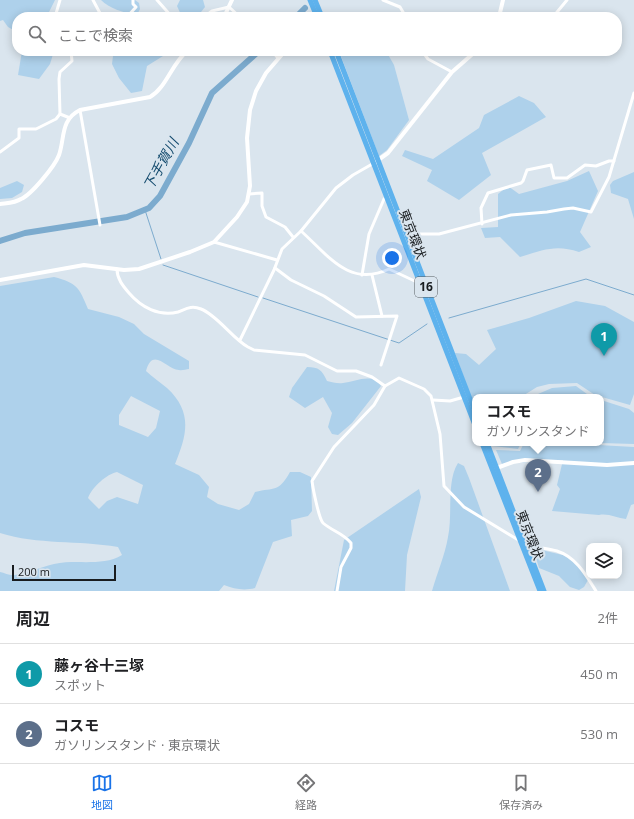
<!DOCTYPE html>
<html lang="ja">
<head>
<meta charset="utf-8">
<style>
	:root { --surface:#fff; --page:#f2f2f2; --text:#202124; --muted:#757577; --line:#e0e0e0; --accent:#1a73e8 }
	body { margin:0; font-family:"Open Sans","Noto Sans JP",sans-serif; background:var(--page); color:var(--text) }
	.controls { position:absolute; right:12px; bottom:12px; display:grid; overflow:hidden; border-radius:8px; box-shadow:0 2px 10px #0003 }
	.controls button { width:36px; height:36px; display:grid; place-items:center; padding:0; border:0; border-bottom:1px solid var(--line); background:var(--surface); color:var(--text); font:20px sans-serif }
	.scale { position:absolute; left:12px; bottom:10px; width:104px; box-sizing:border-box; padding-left:4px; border:2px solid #181c1f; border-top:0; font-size:11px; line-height:14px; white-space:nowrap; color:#181c1f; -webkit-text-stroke:3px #dae5ee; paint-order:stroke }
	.you { position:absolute; left:392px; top:258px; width:14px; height:14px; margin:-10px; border:3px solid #fff; border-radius:50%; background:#1a73e8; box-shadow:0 0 0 6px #1a73e833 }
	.badge { display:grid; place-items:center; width:26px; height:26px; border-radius:50%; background:var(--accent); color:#fff; font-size:13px; font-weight:700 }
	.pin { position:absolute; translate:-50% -33px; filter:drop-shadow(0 1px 2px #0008) }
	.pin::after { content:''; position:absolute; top:21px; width:14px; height:12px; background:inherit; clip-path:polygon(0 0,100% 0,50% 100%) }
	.popup { position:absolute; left:472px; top:394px; width:132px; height:52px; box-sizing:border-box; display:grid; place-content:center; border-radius:8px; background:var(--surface); filter:drop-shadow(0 1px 3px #0005); font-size:13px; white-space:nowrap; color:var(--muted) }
	.popup b { font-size:15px; color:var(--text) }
	.popup::after { content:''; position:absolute; left:50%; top:100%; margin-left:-8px; border:8px solid transparent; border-top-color:var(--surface) }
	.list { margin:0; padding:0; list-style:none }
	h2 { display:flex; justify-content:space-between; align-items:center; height:52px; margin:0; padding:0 16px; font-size:17px }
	h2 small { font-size:13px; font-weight:400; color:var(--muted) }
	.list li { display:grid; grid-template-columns:26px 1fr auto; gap:12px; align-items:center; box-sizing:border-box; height:60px; padding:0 16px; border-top:1px solid var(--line) }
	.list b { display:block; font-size:15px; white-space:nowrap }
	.list p { margin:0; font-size:13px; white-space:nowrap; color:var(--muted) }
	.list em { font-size:13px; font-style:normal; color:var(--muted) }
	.icon { flex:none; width:22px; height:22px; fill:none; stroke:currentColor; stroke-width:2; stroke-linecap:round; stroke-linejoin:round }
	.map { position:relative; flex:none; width:634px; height:591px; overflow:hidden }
	.search { position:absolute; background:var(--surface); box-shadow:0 2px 10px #0003; left:12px; right:12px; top:12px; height:44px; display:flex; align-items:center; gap:10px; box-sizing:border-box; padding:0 14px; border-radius:16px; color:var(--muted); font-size:15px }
	.sheet { height:172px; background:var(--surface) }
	nav { display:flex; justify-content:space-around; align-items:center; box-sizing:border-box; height:56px; border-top:1px solid var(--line); background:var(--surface); font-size:11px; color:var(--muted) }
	nav a { display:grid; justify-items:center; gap:2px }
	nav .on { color:var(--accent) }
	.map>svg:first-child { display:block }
	.green { fill:#aed1eb; fill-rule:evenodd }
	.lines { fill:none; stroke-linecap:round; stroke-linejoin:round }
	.stream { stroke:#7cabce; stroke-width:1 }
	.river { stroke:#7cabce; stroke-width:6 }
	.street { stroke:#fff; stroke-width:3 }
	.secondary { stroke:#fff; stroke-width:4 }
	.highway { stroke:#5eb2ed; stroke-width:5 }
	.labels { text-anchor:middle; stroke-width:4; stroke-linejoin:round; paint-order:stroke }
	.shield { fill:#dae5ee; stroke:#52585d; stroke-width:1 }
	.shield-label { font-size:12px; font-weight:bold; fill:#181c1f }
	.street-label { font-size:13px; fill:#181c1f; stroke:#dae5ee }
	.water-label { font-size:14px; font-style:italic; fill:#144b6e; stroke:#dae5ee }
</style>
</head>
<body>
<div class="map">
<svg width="634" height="591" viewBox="0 0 634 591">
	<rect width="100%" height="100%" fill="#dae5ee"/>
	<g class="green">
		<path d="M 0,0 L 55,0 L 49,12 L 50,17 L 17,17 L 17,32 L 8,27 L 3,20 L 0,21 Z"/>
		<path d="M 101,0 L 135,0 L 139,3 L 140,9 L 138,13 C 126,14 110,9 101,0 Z"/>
		<path d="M 180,0 L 203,0 L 205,7 L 197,17 L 182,17 L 177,6 Z"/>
		<path d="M 22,51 L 54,51 L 50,64 L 39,79 L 18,75 Z"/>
		<path d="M 119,51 L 171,51 L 147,66 L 142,91 L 131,93 L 119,78 L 112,64 L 113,56 Z"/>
		<path d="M 339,51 L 386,51 L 394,65 L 409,120 L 387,150 L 379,156 Z"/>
		<path d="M 519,96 L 534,103 L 546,117 L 482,153 L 491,175 L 459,200 L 427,181 L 432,170 L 402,156 L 405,150 L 433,159 L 479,128 L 484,115 Z"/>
		<path d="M 589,171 L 598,191 L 580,232 L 591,247 L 579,252 C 556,244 543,250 520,257 L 500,237 L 485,238 L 481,228 L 498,227 L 498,194 L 508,186 L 519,194 L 567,181 Z"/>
		<path d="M 634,172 L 634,219 L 628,199 L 611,193 L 610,185 L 613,181 Z"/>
		<path d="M 17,181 L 24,185 L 22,192 L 12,198 L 0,199 L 0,188 Z"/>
		<path d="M 54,277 C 77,283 79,287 88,309 L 119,317 L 134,324 L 144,334 L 189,361 L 189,369 C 186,369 182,371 179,370 C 166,369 153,346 146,371 C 152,377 160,382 167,388 C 193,412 187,435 175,464 L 199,475 L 209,487 L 207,497 L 218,504 L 239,510 L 249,504 L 255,492 C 275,487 278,493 290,472 L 300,472 L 311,477 L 312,511 L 308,516 L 291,520 L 292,536 L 273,542 L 255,588 C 244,591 234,589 224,585 L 219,591 L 0,591 L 0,572 C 5,573 10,576 15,575 C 28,573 41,567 54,564 C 77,559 102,567 122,555 L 118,547 C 78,540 38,545 0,533 L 0,286 ZM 131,396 L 160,411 L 156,428 L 148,437 L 119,425 L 119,415 ZM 117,472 L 143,485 L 138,504 L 117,497 L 107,501 L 99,509 L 88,498 C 92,487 107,474 117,472 Z"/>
		<path d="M 576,301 L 605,306 L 634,322 L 634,394 L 630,405 L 595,395 L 577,383 L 549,384 L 537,387 L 521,397 L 475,397 L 474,405 L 455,353 L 466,354 L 479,365 L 496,349 L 487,330 L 529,318 Z"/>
		<path d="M 307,367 C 319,367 322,370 327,381 C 332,382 338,384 343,383 C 356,382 372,372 381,386 L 352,423 L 338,435 L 332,434 L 328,427 L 332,413 L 323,397 L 305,408 L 289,397 L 292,388 Z"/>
		<path d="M 576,386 L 591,397 L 531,397 L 552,388 Z"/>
		<path d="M 601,400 L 629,409 L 634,413 L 634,444 L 601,443 Z"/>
		<path d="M 492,443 L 521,443 L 518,449 L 493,446 Z"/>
		<path d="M 524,443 L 562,443 L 634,447 L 634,504 L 631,505 L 626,519 C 617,518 608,513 599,515 L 552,511 L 560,489 L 557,485 L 563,460 L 502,464 L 496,450 L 520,451 Z"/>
		<path d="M 458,463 L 464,466 L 469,478 L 510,591 L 432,591 C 437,573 445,555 448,537 C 453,514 446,482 458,463 Z"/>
		<path d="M 419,489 L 421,497 L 407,555 L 405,591 L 334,591 L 344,540 Z"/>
		<path d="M 533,548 L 567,556 L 578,566 L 588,580 L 584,587 L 579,590 L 570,587 L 559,576 L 539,568 Z"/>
	</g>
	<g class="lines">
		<g class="stream">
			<path d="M 145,210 L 161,259"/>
			<path d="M 163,265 L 258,297"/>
			<path d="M 263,298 L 399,343 L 427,324"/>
			<path d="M 449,318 L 586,279 L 634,295"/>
		</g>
		<g class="river">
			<path d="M 296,17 L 305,8"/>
			<path d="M 0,241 L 25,233 L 127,217 L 149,208 L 160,196 L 189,143 L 212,93 L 259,51"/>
		</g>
		<g class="street">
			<path d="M 93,0 L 102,17"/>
			<path d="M 157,0 L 172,17"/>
			<path d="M 383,0 L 400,7 L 406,17"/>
			<path d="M 55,17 L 60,0"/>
			<path d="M 127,17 L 136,7 L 133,4 L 133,0"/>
			<path d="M 204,17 L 212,11 L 229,7 L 240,17"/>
			<path d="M 553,17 L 567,0"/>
			<path d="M 272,51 L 278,58"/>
			<path d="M 422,51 L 428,59 L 452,72"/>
			<path d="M 80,110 L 100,225"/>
			<path d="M 60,114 L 70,118"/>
			<path d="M 0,152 L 19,138 L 19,129 L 36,129 L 56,119 L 60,114 L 59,79 L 60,72 L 72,61 L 71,51"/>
			<path d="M 249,194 L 262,193 L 262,206 L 266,217 L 285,227 L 293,237"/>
			<path d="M 482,224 L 481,208 L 488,193 L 521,183 L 523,181 L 527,170 L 551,165 L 554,178 L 567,178 L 585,165 L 596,166 L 609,161 L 614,161"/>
			<path d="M 301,231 C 328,255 349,288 389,269 L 421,284"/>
			<path d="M 405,234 L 439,234 L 511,215 L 547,212 L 564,209 L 573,208 L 591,212 L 609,177 L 634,93"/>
			<path d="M 214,242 L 277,260"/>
			<path d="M 275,268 L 291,280 L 324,296 L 356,317 L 397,316 L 381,365"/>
			<path d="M 117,269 C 117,279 123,286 129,293 C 141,307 159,317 178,312 C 186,309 191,305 201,309 C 217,315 233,339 248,347 L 254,350 L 305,355 L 337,371 L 356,371 L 372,377 L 385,386"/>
			<path d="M 362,275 L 369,234 L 384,199 L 387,197"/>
			<path d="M 372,275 L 382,316"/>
			<path d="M 240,340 L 274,270 L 282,249 L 301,231 L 336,188 L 353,175 L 374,163"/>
			<path d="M 433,400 L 450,401 L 464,397"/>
			<path d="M 526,544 C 536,548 547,548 557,551 C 576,557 586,575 596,591"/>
			<path d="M 337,591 L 341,567 L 351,548 L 351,543 C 343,533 332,531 323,523 C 319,519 313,489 312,481 L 334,447 L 374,405 L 385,386 L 399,378 L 424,389 L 431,396 L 440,434 L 444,486 L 464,507 L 520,541"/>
		</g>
		<g class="secondary">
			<path d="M 224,17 L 232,0"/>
			<path d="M 499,17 L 503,0"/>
			<path d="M 374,163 L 388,153 L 452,72 L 476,51"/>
			<path d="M 0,204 C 7,203 15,203 21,199 C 31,195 55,166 59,155 C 65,138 60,120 80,110 L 150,97 C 166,88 171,65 187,51"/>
			<path d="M 0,280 L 84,265 L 124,270 L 139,269 L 190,252 L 214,242 L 237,217 L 247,202 L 250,186 L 247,138 L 250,110 L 256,91 L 266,73 L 285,51"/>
			<path d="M 494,469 L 513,462 L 525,460 L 607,465 L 634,463"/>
		</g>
		<g class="highway">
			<path d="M 310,0 L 317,17"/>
			<path d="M 315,0 L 322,17"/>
			<path d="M 330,51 L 475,425"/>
			<path d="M 336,51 L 475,412"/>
			<path d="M 482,443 L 540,591"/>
			<path d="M 487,443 L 544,591"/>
		</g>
	</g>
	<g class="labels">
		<rect class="shield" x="415" y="277" width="22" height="20" rx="3"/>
		<g class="shield-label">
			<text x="426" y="291">16</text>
		</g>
		<g class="street-label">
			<text transform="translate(413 234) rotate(69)" y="5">東京環状</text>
			<text transform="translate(530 535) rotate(69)" y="5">東京環状</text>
		</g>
		<g class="water-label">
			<text transform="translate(161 164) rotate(-61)" y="5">下手賀川</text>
		</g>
	</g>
</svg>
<div class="controls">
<button><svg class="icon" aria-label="layers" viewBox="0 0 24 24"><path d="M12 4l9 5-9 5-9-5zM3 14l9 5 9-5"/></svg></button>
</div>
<div class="scale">200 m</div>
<div class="you"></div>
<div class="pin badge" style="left:604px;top:356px;background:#0f9aa8">1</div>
<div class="pin badge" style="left:538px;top:492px;background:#5c6f8a">2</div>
<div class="popup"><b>コスモ</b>ガソリンスタンド</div>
<div class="search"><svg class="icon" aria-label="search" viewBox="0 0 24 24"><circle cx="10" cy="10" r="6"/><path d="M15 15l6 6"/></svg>ここで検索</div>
</div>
<section class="sheet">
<h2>周辺<small>2件</small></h2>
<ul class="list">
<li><span class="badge" style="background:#0f9aa8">1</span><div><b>藤ヶ谷十三塚</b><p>スポット</p></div><em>450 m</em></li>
<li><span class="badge" style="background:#5c6f8a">2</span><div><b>コスモ</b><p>ガソリンスタンド · 東京環状</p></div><em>530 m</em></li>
</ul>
</section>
<nav>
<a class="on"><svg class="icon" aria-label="map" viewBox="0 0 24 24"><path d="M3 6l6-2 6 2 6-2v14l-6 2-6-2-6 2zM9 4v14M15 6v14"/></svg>地図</a>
<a><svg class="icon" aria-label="directions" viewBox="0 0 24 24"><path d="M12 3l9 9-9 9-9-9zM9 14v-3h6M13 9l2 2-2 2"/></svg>経路</a>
<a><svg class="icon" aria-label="saved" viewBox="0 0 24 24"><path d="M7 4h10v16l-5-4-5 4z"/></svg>保存済み</a>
</nav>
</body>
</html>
